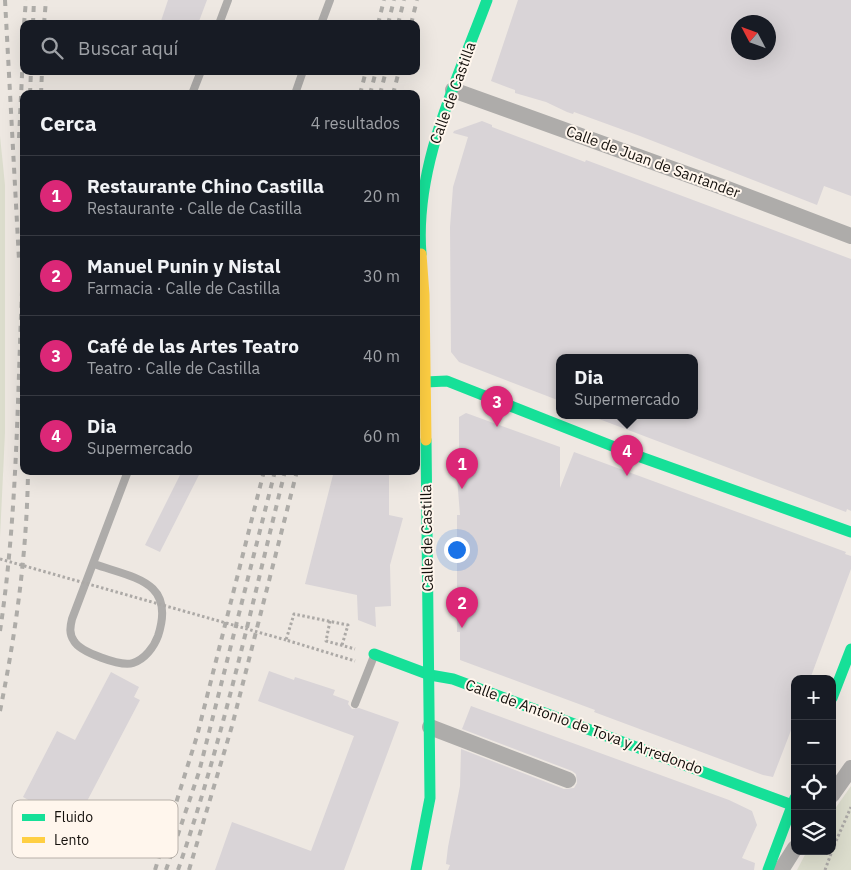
<!DOCTYPE html>
<html lang="es">
<head>
<meta charset="utf-8">
<style>
	:root { --surface:#171b24; --page:#20242c; --text:#f1f3f6; --muted:#9ea1a6; --line:#363941; --accent:#db2777 }
	body { margin:0; font-family:"IBM Plex Sans",sans-serif; background:var(--page); color:var(--text) }
	.controls { position:absolute; right:15px; bottom:15px; display:grid; overflow:hidden; border-radius:10px; box-shadow:0 5px 20px #0002 }
	.controls button { width:45px; height:45px; display:grid; place-items:center; padding:0; border:0; border-bottom:1px solid var(--line); background:var(--surface); color:var(--text); font:25px sans-serif }
	.compass { position:absolute; left:731px; top:15px; width:45px; height:45px; border-radius:50%; background:var(--surface); box-shadow:0 5px 20px #0002; rotate:311deg }
	.you { position:absolute; left:456px; top:549px; width:18px; height:18px; margin:-12px; border:4px solid #fff; border-radius:50%; background:#1a73e8; box-shadow:0 0 0 8px #1a73e833 }
	.badge { display:grid; place-items:center; width:32px; height:32px; border-radius:50%; background:var(--accent); color:#fff; font-size:16px; font-weight:700 }
	.pin { position:absolute; translate:-50% -41px; filter:drop-shadow(0 1px 2px #0008) }
	.pin::after { content:''; position:absolute; top:26px; width:18px; height:15px; background:inherit; clip-path:polygon(0 0,100% 0,50% 100%) }
	.popup { position:absolute; left:556px; top:354px; width:142px; height:65px; box-sizing:border-box; display:grid; place-content:center; border-radius:10px; background:var(--surface); filter:drop-shadow(0 1px 4px #0005); font-size:16px; white-space:nowrap; color:var(--muted) }
	.popup b { font-size:19px; color:var(--text) }
	.popup::after { content:''; position:absolute; left:50%; top:100%; margin-left:-10px; border:10px solid transparent; border-top-color:var(--surface) }
	.list { margin:0; padding:0; list-style:none }
	h2 { display:flex; justify-content:space-between; align-items:center; height:65px; margin:0; padding:0 20px; font-size:21px }
	h2 small { font-size:16px; font-weight:400; color:var(--muted) }
	.list li { display:grid; grid-template-columns:32px 1fr auto; gap:15px; align-items:center; box-sizing:border-box; height:80px; padding:0 20px; border-top:1px solid var(--line) }
	.list b { display:block; font-size:19px; white-space:nowrap }
	.list p { margin:0; font-size:16px; white-space:nowrap; color:var(--muted) }
	.list em { font-size:16px; font-style:normal; color:var(--muted) }
	.icon { flex:none; width:28px; height:28px; fill:none; stroke:currentColor; stroke-width:2; stroke-linecap:round; stroke-linejoin:round }
	.map { position:relative; flex:none; width:851px; height:870px; overflow:hidden }
	.search { position:absolute; background:var(--surface); box-shadow:0 5px 20px #0002; left:20px; top:20px; width:400px; height:55px; display:flex; align-items:center; gap:12px; box-sizing:border-box; padding:0 18px; border-radius:10px; color:var(--muted); font-size:19px }
	.panel { position:absolute; background:var(--surface); box-shadow:0 5px 20px #0002; left:20px; top:90px; width:400px; height:385px; border-radius:10px }
	.map>svg:first-child { display:block }
	.green { fill:#dcddcd }
	.building { fill:#d9d4d7; fill-rule:evenodd }
	.lines { fill:none; stroke-linecap:round; stroke-linejoin:round }
	.path { stroke:#aca9a6; stroke-width:3; stroke-dasharray:2.5 2.5; stroke-linecap:butt }
	.lane { stroke:#aeacaa; stroke-width:8 }
	.street { stroke:#aeacaa; stroke-width:16 }
	.fast { stroke:#16e098; stroke-width:11 }
	.slow { stroke:#ffcf43; stroke-width:11 }
	.rail { stroke:#aeaca8; stroke-width:4; stroke-dasharray:6 6; stroke-linecap:butt }
	.path-bridge { stroke:#aca9a6; stroke-width:3; stroke-dasharray:2.5 2.5; stroke-linecap:butt }
	.labels { text-anchor:middle; stroke-width:4; stroke-linejoin:round; paint-order:stroke }
	.street-label { font-size:15px; fill:#14100c; stroke:#fff6ed }
	.key { fill:#fff6ed; stroke:#b8b1aa; stroke-width:1 }
	.key-label { font-size:14px; fill:#14100c }
</style>
</head>
<body>
<div class="map">
<svg width="851" height="870" viewBox="0 0 851 870">
	<rect width="100%" height="100%" fill="#eee8e2"/>
	<g class="green">
		<path d="M 0,136 L 5,185 L 5,433 L 0,537 Z"/>
		<path d="M 851,786 L 851,870 L 797,870 L 807,851 L 832,851 L 832,813 Z"/>
	</g>
	<g class="building">
		<path d="M 168,0 L 207,0 L 198,24 L 160,24 Z"/>
		<path d="M 518,0 L 851,0 L 851,196 L 824,186 L 817,205 L 640,136 L 574,112 L 573,114 L 567,112 L 546,102 L 515,93 L 515,90 L 491,81 ZM 738,22 L 768,22 L 768,52 L 738,52 Z"/>
		<path d="M 482,121 L 492,125 L 492,127 L 585,162 L 586,160 L 851,259 L 851,511 L 847,509 L 846,512 L 591,416 L 694,415 L 694,357 L 560,357 L 560,401 L 459,362 L 451,352 L 450,227 L 453,187 L 468,137 L 453,133 L 454,131 Z"/>
		<path d="M 466,413 L 560,447 L 560,488 L 574,452 L 846,552 L 845,554 L 851,556 L 851,569 L 810,679 L 795,679 L 795,720 L 773,777 L 763,775 L 594,712 L 595,710 L 460,660 L 460,632 L 457,632 L 457,515 L 460,515 L 456,465 L 459,465 L 459,417 Z"/>
		<path d="M 182,471 L 201,471 L 160,552 L 145,545 Z"/>
		<path d="M 334,471 L 382,471 L 389,474 L 389,515 L 403,518 L 390,565 L 391,606 L 375,607 L 376,627 L 358,620 L 357,595 L 305,584 Z"/>
		<path d="M 269,671 L 294,680 L 295,677 L 335,690 L 333,695 L 349,701 L 348,704 L 352,709 L 359,708 L 399,722 L 344,870 L 215,870 L 232,822 L 311,851 L 354,736 L 258,701 Z"/>
		<path d="M 111,672 L 139,687 L 134,697 L 140,700 L 74,826 L 23,797 L 57,731 L 75,740 Z"/>
		<path d="M 471,706 L 729,800 L 752,811 L 757,825 L 742,858 L 755,863 L 754,870 L 448,870 L 450,865 L 446,864 L 448,847 L 460,786 L 461,749 L 564,789 L 574,788 L 577,783 L 576,774 L 572,771 L 462,729 Z"/>
	</g>
	<g class="lines">
		<g class="path">
			<path d="M 330,621 L 326,641 L 355,649"/>
			<path d="M 342,645 L 348,625 L 294,614 L 286,640 L 355,661"/>
			<path d="M 832,850 L 851,807"/>
			<path d="M 825,870 L 832,851"/>
		</g>
		<g class="lane">
			<path d="M 219,24 L 228,0"/>
			<path d="M 321,24 L 330,0"/>
			<path d="M 192,94 L 201,71"/>
			<path d="M 295,94 L 303,71"/>
			<path d="M 94,564 C 134,578 176,581 158,636 C 154,647 145,659 133,663 C 121,667 80,652 74,641 C 69,634 70,627 72,619 L 128,471"/>
			<path d="M 355,704 L 374,656"/>
		</g>
		<g class="street">
			<path d="M 453,90 L 725,188 L 851,236"/>
			<path d="M 430,727 L 568,780"/>
			<path d="M 832,795 L 851,768"/>
			<path d="M 781,870 L 795,848"/>
		</g>
		<g class="fast">
			<path d="M 421,254 C 414,166 457,81 487,0"/>
			<path d="M 425,382 L 447,381 L 635,455 L 851,532"/>
			<path d="M 374,654 L 430,675 L 453,679 L 792,805"/>
			<path d="M 832,698 L 851,649"/>
			<path d="M 416,870 L 430,798 L 426,440"/>
			<path d="M 768,870 L 795,798"/>
		</g>
		<path class="slow" d="M 421,254 L 424,295 L 426,440"/>
		<g class="rail">
			<path d="M 5,0 L 19,260"/>
			<path d="M 24,24 L 26,0"/>
			<path d="M 33,24 L 34,0"/>
			<path d="M 44,24 L 46,0"/>
			<path d="M 378,24 L 384,0"/>
			<path d="M 388,24 L 394,0"/>
			<path d="M 398,24 L 404,0"/>
			<path d="M 411,24 L 417,0"/>
			<path d="M 30,94 L 31,71"/>
			<path d="M 41,94 L 42,71"/>
			<path d="M 360,94 L 366,71"/>
			<path d="M 370,94 L 376,71"/>
			<path d="M 380,94 L 386,71"/>
			<path d="M 393,94 L 399,71"/>
			<path d="M 19,138 L 24,34"/>
			<path d="M 0,631 C 19,505 17,377 24,250"/>
			<path d="M 0,711 C 16,632 27,552 28,471"/>
			<path d="M 155,870 L 197,736 L 264,471"/>
			<path d="M 166,870 L 199,772 L 275,471"/>
			<path d="M 178,870 C 223,740 252,604 285,471"/>
			<path d="M 189,870 L 232,726 L 297,471"/>
		</g>
		<path class="path-bridge" d="M 0,559 L 286,640"/>
	</g>
	<g class="labels">
		<g class="street-label">
			<text transform="translate(453 93) rotate(-70)" y="5">Calle de Castilla</text>
			<text transform="translate(653 162) rotate(20)" y="5">Calle de Juan de Santander</text>
			<text transform="translate(427 538) rotate(-91)" y="5">Calle de Castilla</text>
			<text transform="translate(584 727) rotate(20)" y="5">Calle de Antonio de Tova y Arredondo</text>
		</g>
	</g>
	<rect x="12" y="800" width="166" height="58" rx="8" class="key"/>
	<rect x="22" y="814" width="23" height="7" fill="#16e098"/>
	<rect x="22" y="837" width="23" height="6" fill="#ffcf43"/>
	<g class="key-label">
		<text x="54" y="822">Fluido</text>
		<text x="54" y="845">Lento</text>
	</g>
</svg>
<div class="controls">
<button>+</button>
<button>−</button>
<button><svg class="icon" aria-label="locate" viewBox="0 0 24 24"><circle cx="12" cy="12" r="6"/><path d="M12 2v4M12 18v4M2 12h4M18 12h4"/></svg></button>
<button><svg class="icon" aria-label="layers" viewBox="0 0 24 24"><path d="M12 4l9 5-9 5-9-5zM3 14l9 5 9-5"/></svg></button>
</div>
<svg class="compass" viewBox="-18 -18 36 36"><path d="M0-13l5 13h-10z" fill="#e53935"/><path d="M0 13l5-13h-10z" fill="#9ea1a6"/></svg>
<div class="you"></div>
<div class="pin badge" style="left:462px;top:489px">1</div>
<div class="pin badge" style="left:462px;top:628px">2</div>
<div class="pin badge" style="left:497px;top:427px">3</div>
<div class="pin badge" style="left:627px;top:476px">4</div>
<div class="popup"><b>Dia</b>Supermercado</div>
<div class="search"><svg class="icon" aria-label="search" viewBox="0 0 24 24"><circle cx="10" cy="10" r="6"/><path d="M15 15l6 6"/></svg>Buscar aquí</div>
<section class="panel">
<h2>Cerca<small>4 resultados</small></h2>
<ul class="list">
<li><span class="badge">1</span><div><b>Restaurante Chino Castilla</b><p>Restaurante · Calle de Castilla</p></div><em>20 m</em></li>
<li><span class="badge">2</span><div><b>Manuel Punin y Nistal</b><p>Farmacia · Calle de Castilla</p></div><em>30 m</em></li>
<li><span class="badge">3</span><div><b>Café de las Artes Teatro</b><p>Teatro · Calle de Castilla</p></div><em>40 m</em></li>
<li><span class="badge">4</span><div><b>Dia</b><p>Supermercado</p></div><em>60 m</em></li>
</ul>
</section>
</div>
</body>
</html>
